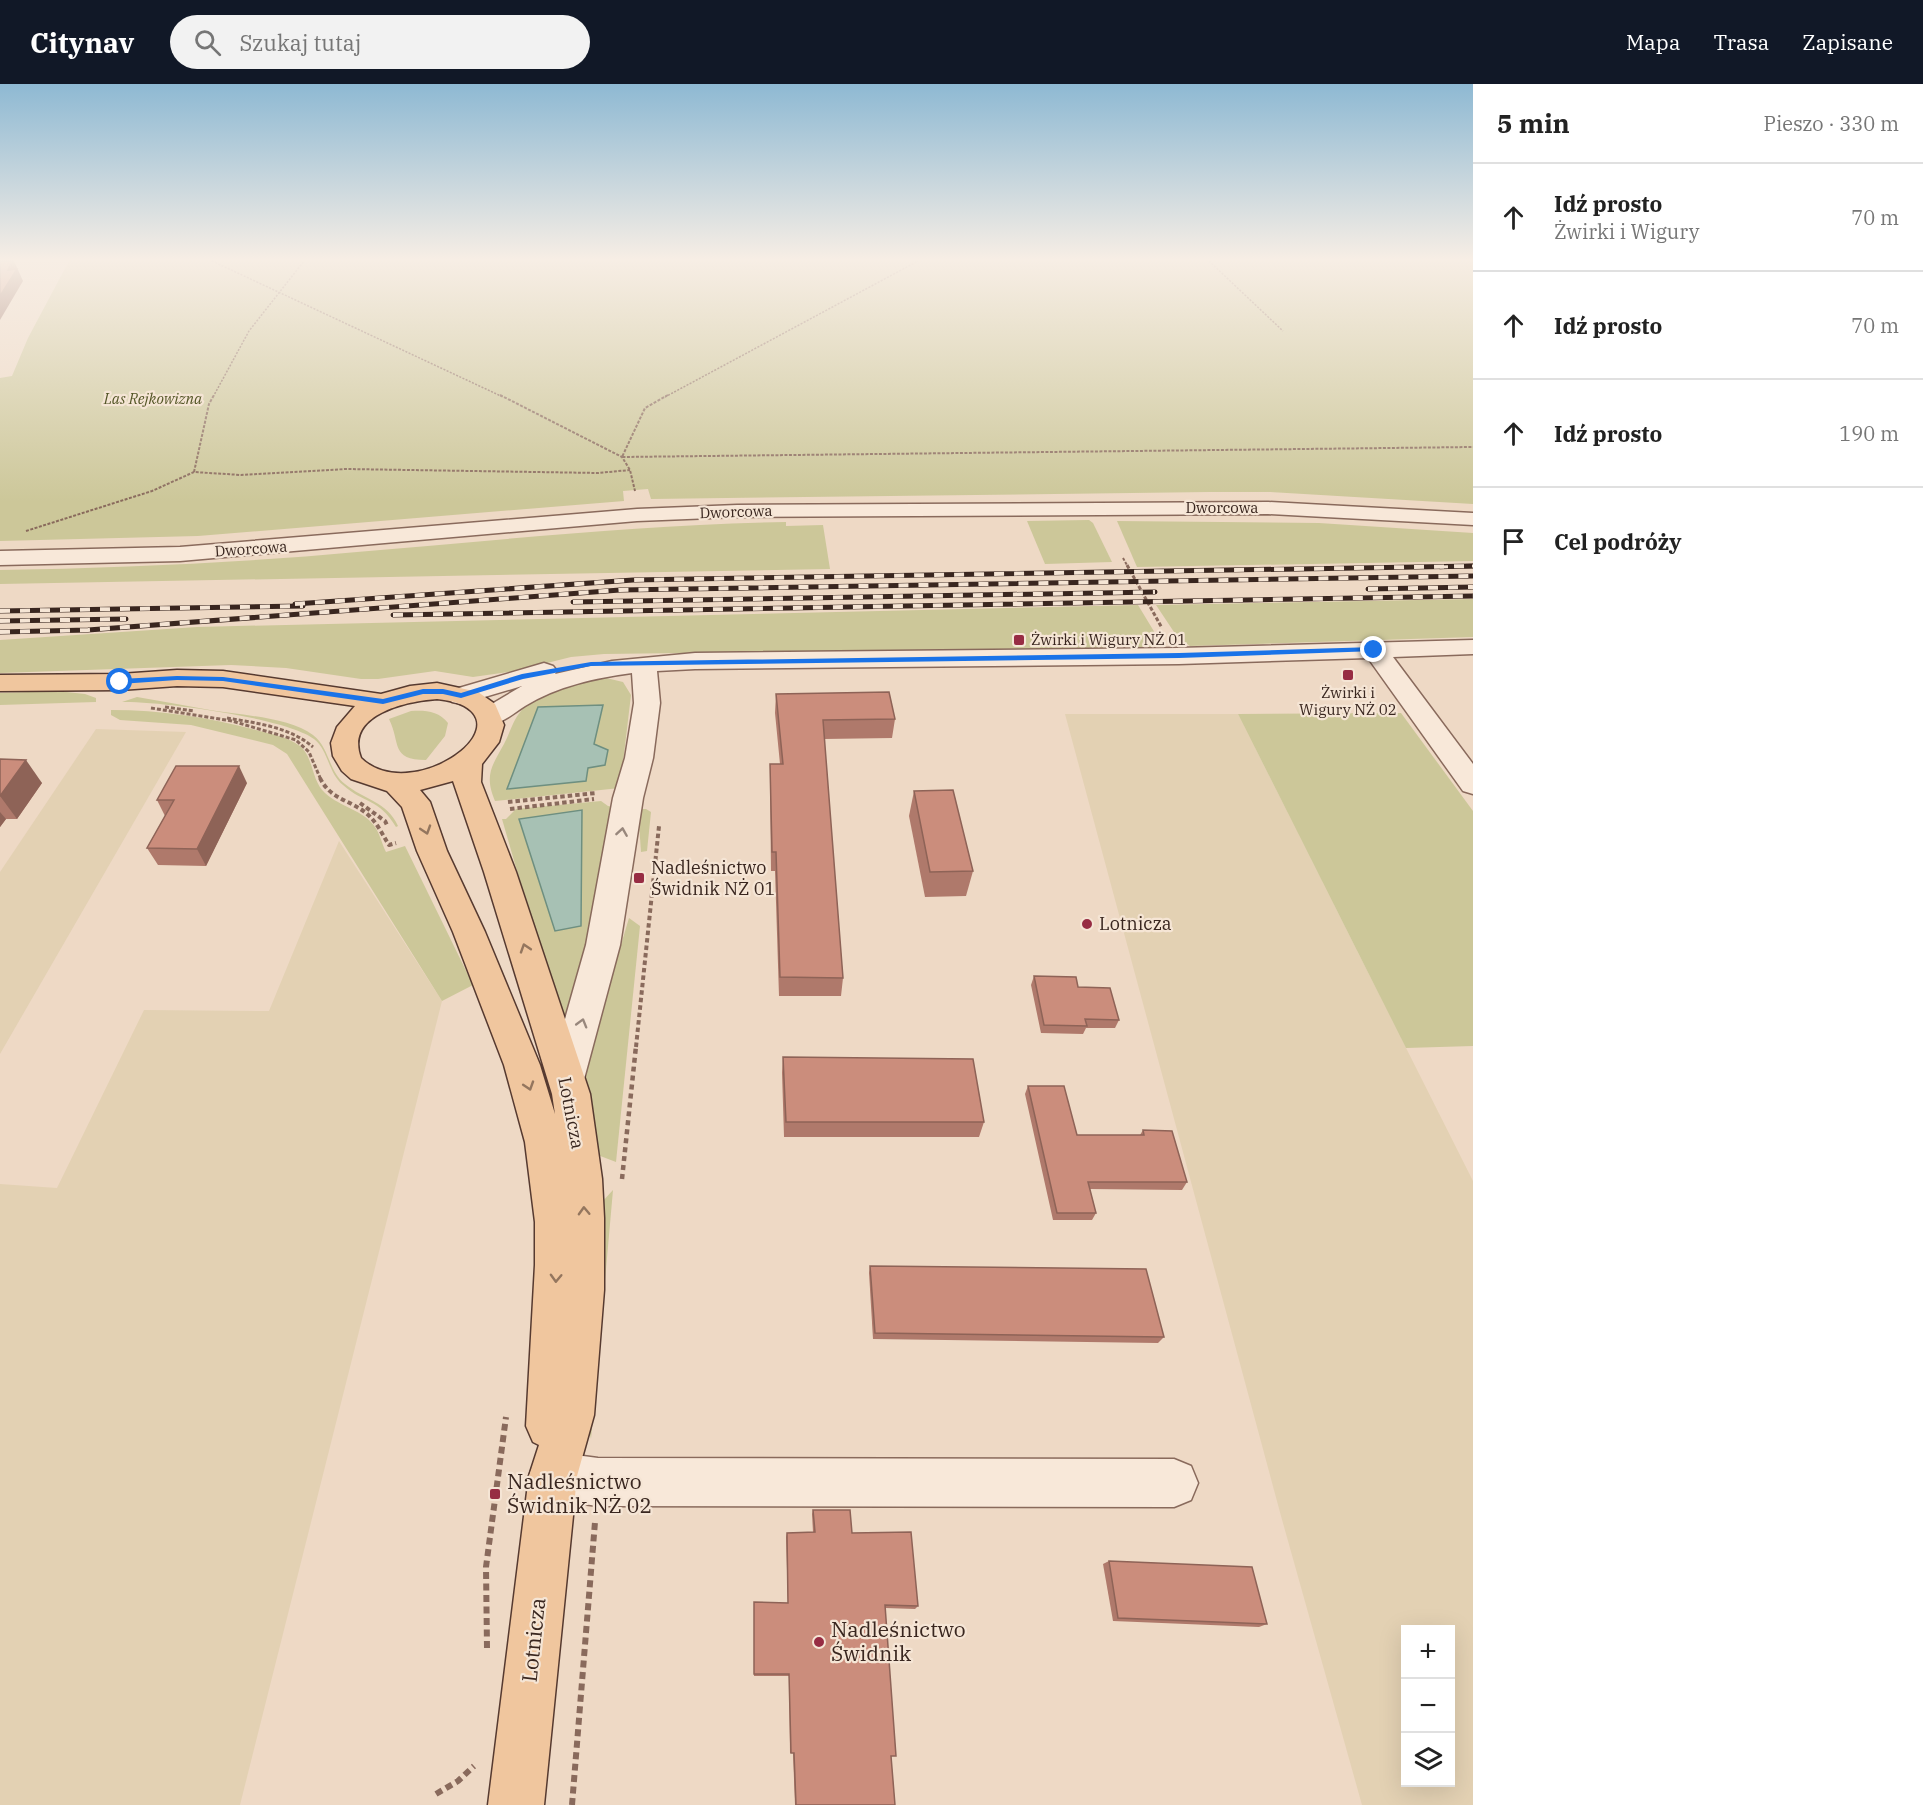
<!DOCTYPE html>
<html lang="pl">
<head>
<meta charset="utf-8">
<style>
	:root { --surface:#fff; --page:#f2f2f2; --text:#222; --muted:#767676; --line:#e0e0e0; --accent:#111827 }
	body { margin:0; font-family:"IBM Plex Serif",serif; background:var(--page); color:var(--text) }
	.controls { position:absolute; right:18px; bottom:18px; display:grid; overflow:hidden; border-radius:0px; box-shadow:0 6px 24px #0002 }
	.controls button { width:54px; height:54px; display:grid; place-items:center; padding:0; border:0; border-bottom:2px solid var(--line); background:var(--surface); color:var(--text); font:30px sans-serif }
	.stop { position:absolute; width:18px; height:18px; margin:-14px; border:4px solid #1a73e8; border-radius:50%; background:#fff }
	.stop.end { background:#1a73e8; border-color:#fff; box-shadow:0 2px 6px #0008 }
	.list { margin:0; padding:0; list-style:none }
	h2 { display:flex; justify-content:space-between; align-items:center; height:78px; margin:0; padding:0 24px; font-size:26px }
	h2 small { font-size:20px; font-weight:400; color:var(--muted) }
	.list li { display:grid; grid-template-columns:39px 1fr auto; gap:18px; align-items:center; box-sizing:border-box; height:108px; padding:0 24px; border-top:2px solid var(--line) }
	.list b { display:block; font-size:22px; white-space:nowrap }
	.list p { margin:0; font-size:20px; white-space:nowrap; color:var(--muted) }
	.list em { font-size:20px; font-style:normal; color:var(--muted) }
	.icon { flex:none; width:33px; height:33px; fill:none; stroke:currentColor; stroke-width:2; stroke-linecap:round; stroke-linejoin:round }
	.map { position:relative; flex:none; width:1473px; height:1721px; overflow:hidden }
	header { display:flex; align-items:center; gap:36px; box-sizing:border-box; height:84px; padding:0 30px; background:var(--accent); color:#fff }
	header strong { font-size:28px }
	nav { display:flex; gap:33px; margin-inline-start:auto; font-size:21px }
	.search { width:420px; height:54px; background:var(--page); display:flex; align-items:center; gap:15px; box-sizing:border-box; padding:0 21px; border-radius:33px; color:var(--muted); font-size:22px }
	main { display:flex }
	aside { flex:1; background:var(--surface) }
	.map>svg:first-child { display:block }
	.farmland { fill:#e3d1b3; fill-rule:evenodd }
	.green { fill:#ccc799 }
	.water { fill:#a7c1b4; stroke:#6e8f80; stroke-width:1.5 }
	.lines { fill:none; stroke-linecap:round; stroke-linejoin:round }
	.minor-casing { stroke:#896a5c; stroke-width:3 }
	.major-casing { stroke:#563a30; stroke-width:3 }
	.path-far5 { stroke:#896a5c; stroke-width:1.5; stroke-dasharray:2 1.5; stroke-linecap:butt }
	.path-far4 { stroke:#896a5c; stroke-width:2; stroke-dasharray:3 1.5; stroke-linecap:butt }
	.path-far3 { stroke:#896a5c; stroke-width:3; stroke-dasharray:4 2; stroke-linecap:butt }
	.path-far2 { stroke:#896a5c; stroke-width:4; stroke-dasharray:4.5 3; stroke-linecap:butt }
	.path-far1 { stroke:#896a5c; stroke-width:4.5; stroke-dasharray:5 4; stroke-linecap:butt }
	.path { stroke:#896a5c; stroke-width:6; stroke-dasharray:7 4.5; stroke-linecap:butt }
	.minor { fill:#f8e8d9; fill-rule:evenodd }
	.major { fill:#f0c69e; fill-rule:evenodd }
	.rail-far1-casing { stroke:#39261f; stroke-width:4.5 }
	.rail-casing { stroke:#39261f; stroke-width:5 }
	.rail-far1 { stroke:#f5e5d5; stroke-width:3; stroke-dasharray:8; stroke-linecap:butt }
	.rail { stroke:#f5e5d5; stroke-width:4; stroke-dasharray:10; stroke-linecap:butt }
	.wall { fill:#af796b }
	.shaded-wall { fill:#8e6357 }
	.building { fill:#cb8d7c; stroke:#8e6357; stroke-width:1.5 }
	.oneway { stroke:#94765e }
	.oneway2 { stroke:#98877c }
	.route { fill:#1a73e8 }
	.poi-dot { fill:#972c43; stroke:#f5e5d5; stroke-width:2 }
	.labels { text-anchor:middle; stroke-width:4.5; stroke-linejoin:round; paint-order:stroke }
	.far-park-label { font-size:15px; font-style:italic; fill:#535526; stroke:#f5e5d5 }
	.far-street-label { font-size:15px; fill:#39261f; stroke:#f5e5d5 }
	.far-poi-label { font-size:15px; fill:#39261f; stroke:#f5e5d5; text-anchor:start }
	.poi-label { font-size:18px; fill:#39261f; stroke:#f5e5d5; text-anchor:start }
	.street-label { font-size:18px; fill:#39261f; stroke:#f5e5d5 }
	.near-poi-label { font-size:21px; fill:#39261f; stroke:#f5e5d5; text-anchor:start }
	.near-street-label { font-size:21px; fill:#39261f; stroke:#f5e5d5 }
</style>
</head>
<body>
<header>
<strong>Citynav</strong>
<div class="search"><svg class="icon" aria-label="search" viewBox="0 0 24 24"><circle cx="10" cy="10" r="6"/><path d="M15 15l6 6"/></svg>Szukaj tutaj</div>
<nav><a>Mapa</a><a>Trasa</a><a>Zapisane</a></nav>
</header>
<main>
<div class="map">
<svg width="1473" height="1721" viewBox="0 0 1473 1721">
	<rect width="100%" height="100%" fill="#eed9c5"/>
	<g class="farmland">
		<path d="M 1065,630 L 1238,630 L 1473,1097 L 1473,1721 L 1362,1721 L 1281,1432 ZM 1406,1546 L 1450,1546 L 1450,1698 L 1406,1698 Z"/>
		<path d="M 96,645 L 186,648 L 0,970 L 0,788 Z"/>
		<path d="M 339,757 L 442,917 L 240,1721 L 0,1721 L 0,1100 L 57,1104 L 144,926 L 269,927 Z"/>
	</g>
	<g class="green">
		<path d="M 69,177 L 1473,177 L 1473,420 L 1270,408 L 1209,408 L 651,415 L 648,405 L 623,407 L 624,417 L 198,452 L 0,457 L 0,294 L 12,292 L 28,254 Z"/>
		<path d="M 1089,436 L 1093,439 L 1112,478 L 1045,480 L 1027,437 Z"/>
		<path d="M 1117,437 L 1319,439 L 1473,449 L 1473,477 L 1137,483 Z"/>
		<path d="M 786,438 L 786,442 L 823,441 L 830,485 L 0,500 L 0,486 C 119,484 238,479 357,468 C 500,456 642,441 786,438 Z"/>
		<path d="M 1473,515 L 1473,553 L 1190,562 L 1178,554 L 1156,521 Z"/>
		<path d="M 1138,521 L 1158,554 L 1155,563 L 604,570 L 571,573 L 515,587 L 473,593 L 435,587 L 378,595 L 361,595 L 286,584 L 231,581 L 0,589 L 0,556 L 197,543 Z"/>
		<path d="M 602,593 L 623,598 L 631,611 L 620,704 L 495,717 C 484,691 492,682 504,660 C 510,649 513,636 521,627 C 539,604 575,599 602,593 Z"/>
		<path d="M 57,607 L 85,610 L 96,614 L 96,618 L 0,621 L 0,609 Z"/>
		<path d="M 137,613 C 162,617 186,622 210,626 C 239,631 289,633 313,651 C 330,664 328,687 345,700 C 364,716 387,717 398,742 L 396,743 C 379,714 364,720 343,701 C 328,689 329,667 314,655 C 287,634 159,617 122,618 Z"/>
		<path d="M 111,626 C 161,626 208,633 256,646 C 271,650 288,653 300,662 C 314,674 311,696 325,709 C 340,723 364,726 375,743 C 380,750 382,760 386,768 L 405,762 L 473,901 L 442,917 L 287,670 L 273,661 L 191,641 L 120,636 L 111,631 Z"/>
		<path d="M 411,627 C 425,626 439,627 448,639 L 445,652 L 426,676 C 390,676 401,659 389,635 Z"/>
		<path d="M 1401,629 L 1473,727 L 1473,962 L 1406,964 L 1238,630 Z"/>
		<path d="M 601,717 L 608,722 L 615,723 L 571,941 L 562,943 L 502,735 L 506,735 L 516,725 Z"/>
		<path d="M 638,725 L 646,725 L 651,728 L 647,767 L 641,768 Z"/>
		<path d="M 629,834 L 640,842 L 616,1078 L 595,1070 L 585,1001 L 586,978 Z"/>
		<path d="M 613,1106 L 591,1355 L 589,1345 L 602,1118 Z"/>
	</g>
	<g class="water">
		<path d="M 603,621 L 594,660 L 608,666 L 605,681 L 588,684 L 586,697 L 507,705 L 538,623 Z"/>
		<path d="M 582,726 L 581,842 L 555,847 L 519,735 Z"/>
	</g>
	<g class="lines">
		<defs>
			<g id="minor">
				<path d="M 1268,418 L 1473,429 L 1473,441 L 1268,430 L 737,433 L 637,437 L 180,477 L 0,481 L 0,467 L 180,463 L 637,425 L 737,421 Z"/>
				<path d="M 1473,556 L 1473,570 L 1393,573 L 1473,680 L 1473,710 L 1463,707 L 1368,574 L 1179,580 L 695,585 L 657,587 L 660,619 L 653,674 L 643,714 L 620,861 L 584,995 L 579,1006 L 566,1011 L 553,1006 L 548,995 L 586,861 L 613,714 L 625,674 L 634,619 L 632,589 C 595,594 558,602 525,622 C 511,631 498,644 480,639 L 476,633 L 480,627 L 522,602 L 461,620 L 452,618 L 448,612 L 452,606 L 544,579 L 553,582 L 557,587 L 555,590 L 612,577 L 695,569 L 1179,564 Z"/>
				<path d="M 553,1368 L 598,1374 L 1174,1375 L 1191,1382 L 1198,1399 L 1191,1416 L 1174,1423 L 598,1422 L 553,1416 L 536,1409 L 529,1392 L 536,1375 Z"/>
			</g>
			<path id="major" d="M 177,586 L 223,587 L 381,610 L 410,602 L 437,599 L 478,608 L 495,620 L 504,641 L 499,658 L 482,680 L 481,698 L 516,788 L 590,1010 L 602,1095 L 604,1134 L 604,1206 L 594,1331 L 577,1392 L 544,1721 L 488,1721 L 529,1392 L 539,1361 L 533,1358 L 526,1342 L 535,1181 L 535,1138 L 525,1058 L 504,981 L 453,848 L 417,767 L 402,723 L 387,707 L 351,695 L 342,687 L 333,672 L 331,659 L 337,643 L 355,622 L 223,603 L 177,602 L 120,606 L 0,607 L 0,591 L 120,590 ZM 437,615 C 444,616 453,617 460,620 C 520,646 409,721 361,674 C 344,630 408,617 437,615 ZM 453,697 L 484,788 L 552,1010 L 555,1030 L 540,981 L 485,848 L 447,767 L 430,718 L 420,706 Z"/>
		</defs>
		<use href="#minor" class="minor-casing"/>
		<use href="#major" class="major-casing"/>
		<g class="path-far5">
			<path d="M 212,177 L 503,313"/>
			<path d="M 1209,177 L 1283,247"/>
			<path d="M 213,313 L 249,247 L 304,177"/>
			<path d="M 665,313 L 918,177"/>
		</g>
		<g class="path-far4">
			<path d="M 500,311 L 622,373 L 630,386 L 635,407"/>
			<path d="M 668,311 L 645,324 L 622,373 L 1473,363"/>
			<path d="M 194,388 L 209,320 L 214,311"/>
			<path d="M 26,447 L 152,407 L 194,388 L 241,391 L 346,385 L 598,389 L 630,386"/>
			<path d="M 1123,474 L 1128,483"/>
		</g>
		<g class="path-far3">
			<path d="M 1127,481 L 1162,544"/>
			<path d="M 165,623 L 194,627"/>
			<path d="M 151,624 L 232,637 L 296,656 L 309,668 L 321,696"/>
			<path d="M 227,634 C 256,639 290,643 313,663"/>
		</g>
		<g class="path-far2">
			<path d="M 320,694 C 330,715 350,716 366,729 C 377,738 382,750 389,761 L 396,759"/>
			<path d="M 508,718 L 596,709"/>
			<path d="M 360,719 L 385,737 L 388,743"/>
			<path d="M 510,725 L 594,715"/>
			<path d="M 636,963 L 659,742"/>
		</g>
		<path class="path-far1" d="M 622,1095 L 636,962"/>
		<g class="path">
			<path d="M 487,1564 L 486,1483 L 506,1333"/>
			<path d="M 436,1710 L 458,1697 L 474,1682"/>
			<path d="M 572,1721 L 595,1438"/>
		</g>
		<use href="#minor" class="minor"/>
		<use href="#major" class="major"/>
		<defs>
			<path id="rail-far1" d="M 1440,483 L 1473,482"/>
			<g id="rail">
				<path d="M 1368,505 L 1473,503"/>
				<path d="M 573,518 L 1155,508"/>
				<path d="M 295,520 L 633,496 L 1473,482"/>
				<path d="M 0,527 L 303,522"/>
				<path d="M 393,531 L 1473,512"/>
				<path d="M 0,537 L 126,535"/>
				<path d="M 0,548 L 88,546 L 620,506 L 1473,492"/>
			</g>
		</defs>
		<use href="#rail-far1" class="rail-far1-casing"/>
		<use href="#rail" class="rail-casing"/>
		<use href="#rail-far1" class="rail-far1"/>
		<use href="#rail" class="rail"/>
	</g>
	<g class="wall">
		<path d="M 776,610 L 895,635 L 892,654 L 824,655 L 843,894 L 841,912 L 779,912 L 775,787 L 771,787 L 770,699 L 770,680 L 780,680 L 775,629 Z"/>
		<path d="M 0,675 L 42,699 L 17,735 L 6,735 L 0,743 Z"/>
		<path d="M 247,699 L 206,782 L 158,781 L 147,764 L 165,732 L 157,716 Z"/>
		<path d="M 914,707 L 973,787 L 966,812 L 925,813 L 909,732 Z"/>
		<path d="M 1034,892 L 1078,903 L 1119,936 L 1115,944 L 1086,944 L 1083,950 L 1041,949 L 1031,901 Z"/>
		<path d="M 783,973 L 984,1038 L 979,1053 L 784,1053 L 782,989 Z"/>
		<path d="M 1028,1002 L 1077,1051 L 1140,1051 L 1143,1046 L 1187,1098 L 1182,1106 L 1090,1105 L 1096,1129 L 1092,1136 L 1053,1136 L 1025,1010 Z"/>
		<path d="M 870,1182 L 1164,1253 L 1158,1259 L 873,1255 L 869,1189 Z"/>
		<path d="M 813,1426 L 852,1449 L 918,1522 L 915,1525 L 885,1524 L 891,1672 L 895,1721 L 795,1721 L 793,1669 L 790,1669 L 789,1592 L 754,1592 L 754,1518 L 788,1519 L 786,1453 L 787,1449 L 813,1448 L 812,1430 Z"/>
		<path d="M 1109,1477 L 1267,1540 L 1259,1543 L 1113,1537 L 1103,1480 Z"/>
	</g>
	<g class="shaded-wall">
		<path d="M 12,177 L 14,177 L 23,197 L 0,236 L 0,212 L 8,186 Z"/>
		<path d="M 26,676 L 42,699 L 17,735 L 0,712 Z"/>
		<path d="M 239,682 L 247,699 L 206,782 L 197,765 Z"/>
		<path d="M 0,728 L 6,735 L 0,743 Z"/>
	</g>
	<g class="building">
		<path d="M 0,177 L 12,177 L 8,186 L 17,185 L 0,212 Z"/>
		<path d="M 889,608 L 895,635 L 823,636 L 843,894 L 780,893 L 776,768 L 772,768 L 770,680 L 783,680 L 776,610 Z"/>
		<path d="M 0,675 L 26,676 L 0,712 Z"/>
		<path d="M 176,682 L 239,682 L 197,765 L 147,764 L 174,716 L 157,716 Z"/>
		<path d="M 953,706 L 973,787 L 930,788 L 914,707 Z"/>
		<path d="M 1034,892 L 1076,893 L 1078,903 L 1110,904 L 1119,936 L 1085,935 L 1087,942 L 1044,941 Z"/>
		<path d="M 783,973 L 973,975 L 984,1038 L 786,1038 Z"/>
		<path d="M 1028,1002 L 1064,1002 L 1077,1051 L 1144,1051 L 1143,1046 L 1172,1047 L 1187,1098 L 1088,1098 L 1096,1129 L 1057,1129 Z"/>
		<path d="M 870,1182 L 1146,1185 L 1164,1253 L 875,1249 Z"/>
		<path d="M 813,1426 L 850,1426 L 852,1449 L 911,1448 L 918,1522 L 885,1521 L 896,1672 L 891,1672 L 895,1721 L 796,1721 L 794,1669 L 791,1669 L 789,1590 L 754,1590 L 754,1518 L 788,1519 L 787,1449 L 815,1448 Z"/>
		<path d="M 1109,1477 L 1252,1483 L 1267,1540 L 1118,1534 Z"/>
	</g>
	<defs><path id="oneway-chevron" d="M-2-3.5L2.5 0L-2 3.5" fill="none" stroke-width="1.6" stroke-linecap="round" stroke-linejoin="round" transform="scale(1.5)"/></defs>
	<g class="oneway">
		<use href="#oneway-chevron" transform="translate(426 746) rotate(72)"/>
		<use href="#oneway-chevron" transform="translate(525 864) rotate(-108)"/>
		<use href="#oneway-chevron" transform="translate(529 1002) rotate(72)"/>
		<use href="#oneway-chevron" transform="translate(584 1127) rotate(-92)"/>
		<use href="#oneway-chevron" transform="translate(556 1194) rotate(92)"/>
	</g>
	<g class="oneway2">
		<use href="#oneway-chevron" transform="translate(622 748) rotate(-81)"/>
		<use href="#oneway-chevron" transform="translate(582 939) rotate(-74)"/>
	</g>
	<linearGradient id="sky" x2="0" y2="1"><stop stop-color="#8eb9d3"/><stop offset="0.42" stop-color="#f7eee5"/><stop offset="1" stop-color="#f7eee5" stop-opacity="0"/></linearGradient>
	<rect width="1473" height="418" fill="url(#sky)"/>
	<path class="route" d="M 1374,563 L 1376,567 L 1179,574 L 591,582 L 523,595 L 461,614 L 443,610 L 423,610 L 383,620 L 223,597 L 177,596 L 120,600 L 116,598 L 120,595 L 177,592 L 223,593 L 383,615 L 423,605 L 443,605 L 461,609 L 522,590 L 591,578 L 1179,569 Z"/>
	<g class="poi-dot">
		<rect x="1013" y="550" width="12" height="12" rx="3"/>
		<rect x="1342" y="585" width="12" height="12" rx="3"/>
		<rect x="633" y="788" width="12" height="12" rx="3"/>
		<circle cx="1087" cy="840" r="6"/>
		<rect x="489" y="1404" width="12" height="12" rx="3"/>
		<circle cx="819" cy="1558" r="6"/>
	</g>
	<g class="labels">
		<g class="far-park-label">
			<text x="153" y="320">Las Rejkowizna</text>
		</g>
		<g class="far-street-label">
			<text x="1222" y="429">Dworcowa</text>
			<text transform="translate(736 428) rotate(-2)" y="5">Dworcowa</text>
			<text transform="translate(251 465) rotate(-4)" y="5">Dworcowa</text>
		</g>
		<g class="far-poi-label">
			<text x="1031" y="561">Żwirki i Wigury NŻ 01</text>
			<text x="1348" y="614" text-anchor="middle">Żwirki i<tspan x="1348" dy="17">Wigury NŻ 02</tspan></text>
		</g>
		<g class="poi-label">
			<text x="651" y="790">Nadleśnictwo<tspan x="651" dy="21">Świdnik NŻ 01</tspan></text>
			<text x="1099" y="846">Lotnicza</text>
		</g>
		<g class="street-label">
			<text transform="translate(571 1029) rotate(79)" y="6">Lotnicza</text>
		</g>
		<g class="near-poi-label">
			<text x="507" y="1405">Nadleśnictwo<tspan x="507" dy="24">Świdnik NŻ 02</tspan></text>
			<text x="831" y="1553">Nadleśnictwo<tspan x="831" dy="24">Świdnik</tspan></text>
		</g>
		<g class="near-street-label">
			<text transform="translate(534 1556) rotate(-84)" y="7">Lotnicza</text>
		</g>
	</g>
</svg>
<div class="controls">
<button>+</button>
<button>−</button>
<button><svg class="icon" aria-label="layers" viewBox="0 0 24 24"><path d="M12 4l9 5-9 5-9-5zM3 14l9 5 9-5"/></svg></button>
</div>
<div class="stop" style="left:120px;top:598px"></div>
<div class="stop end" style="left:1374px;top:566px"></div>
</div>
<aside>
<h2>5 min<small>Pieszo · 330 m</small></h2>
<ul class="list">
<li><svg class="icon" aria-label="ahead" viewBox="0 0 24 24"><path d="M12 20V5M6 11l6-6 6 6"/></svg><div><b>Idź prosto</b><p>Żwirki i Wigury</p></div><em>70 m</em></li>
<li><svg class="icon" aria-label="ahead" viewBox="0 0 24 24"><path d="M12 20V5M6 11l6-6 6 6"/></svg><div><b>Idź prosto</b></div><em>70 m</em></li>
<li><svg class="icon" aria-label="ahead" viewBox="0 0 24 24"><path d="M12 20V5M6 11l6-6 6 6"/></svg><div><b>Idź prosto</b></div><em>190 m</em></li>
<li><svg class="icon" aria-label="arrive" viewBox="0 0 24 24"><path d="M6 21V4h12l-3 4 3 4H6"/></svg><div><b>Cel podróży</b></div></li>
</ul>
</aside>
</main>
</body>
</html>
